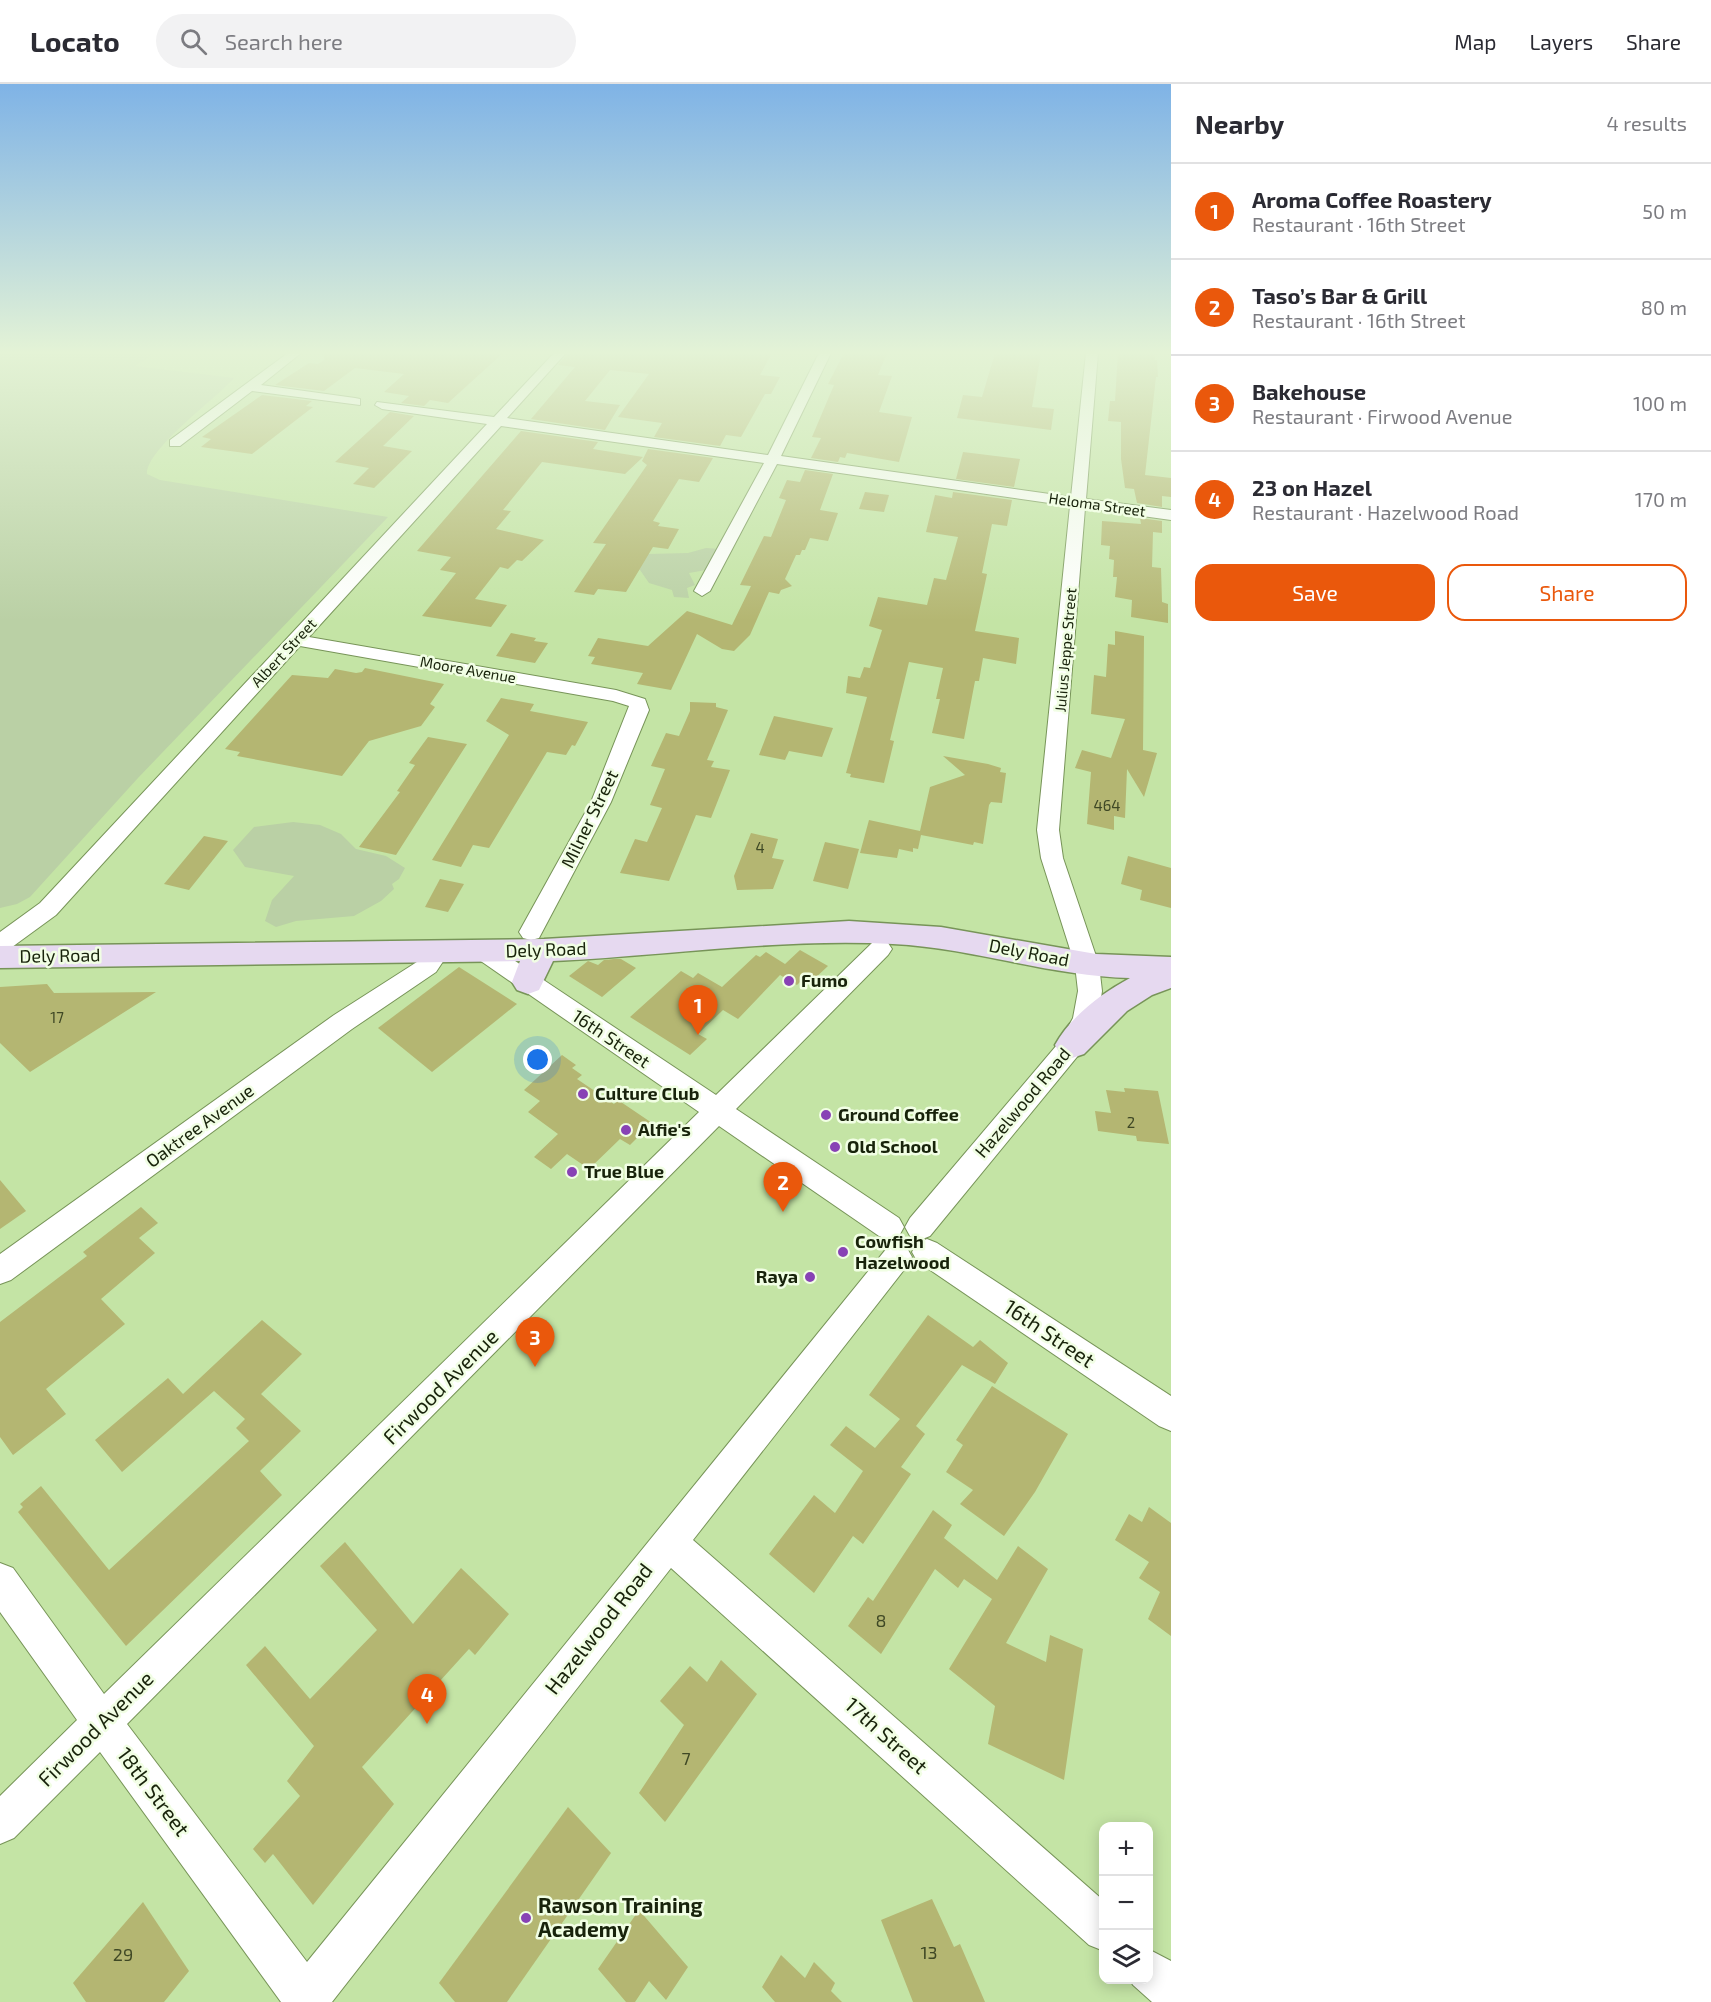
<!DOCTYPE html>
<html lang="en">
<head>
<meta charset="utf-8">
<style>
	:root { --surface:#fff; --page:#f2f2f3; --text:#2b2b33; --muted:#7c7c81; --line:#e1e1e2; --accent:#ea580c }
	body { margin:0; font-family:"Exo 2",sans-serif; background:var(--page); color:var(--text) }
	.controls { position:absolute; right:18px; bottom:18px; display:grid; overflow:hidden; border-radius:12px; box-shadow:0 3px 15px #0003 }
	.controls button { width:54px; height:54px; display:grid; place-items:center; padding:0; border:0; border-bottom:2px solid var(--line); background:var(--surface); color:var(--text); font:30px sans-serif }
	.you { position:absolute; left:538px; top:976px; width:21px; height:21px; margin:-15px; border:4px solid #fff; border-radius:50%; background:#1a73e8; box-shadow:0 0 0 9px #1a73e833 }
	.badge { display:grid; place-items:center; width:39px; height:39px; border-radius:50%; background:var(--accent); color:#fff; font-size:20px; font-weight:700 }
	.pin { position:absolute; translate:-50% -50px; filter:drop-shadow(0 2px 3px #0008) }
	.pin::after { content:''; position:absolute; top:32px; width:21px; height:18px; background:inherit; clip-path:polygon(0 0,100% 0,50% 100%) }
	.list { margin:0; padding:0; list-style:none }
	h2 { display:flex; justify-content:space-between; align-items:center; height:78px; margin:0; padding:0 24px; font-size:26px }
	h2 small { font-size:20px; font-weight:400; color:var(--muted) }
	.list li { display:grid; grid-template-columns:39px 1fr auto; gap:18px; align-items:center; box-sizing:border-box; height:96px; padding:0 24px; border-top:2px solid var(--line) }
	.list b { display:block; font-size:22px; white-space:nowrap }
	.list p { margin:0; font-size:20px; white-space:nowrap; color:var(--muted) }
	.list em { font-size:20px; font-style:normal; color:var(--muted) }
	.actions { display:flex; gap:12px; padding:18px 24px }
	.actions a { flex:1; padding:14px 0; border:2px solid var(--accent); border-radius:18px; text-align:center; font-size:21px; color:var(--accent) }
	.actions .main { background:var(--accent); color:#fff }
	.icon { flex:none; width:33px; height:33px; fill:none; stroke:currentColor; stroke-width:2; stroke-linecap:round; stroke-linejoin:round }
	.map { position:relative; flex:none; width:1171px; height:1918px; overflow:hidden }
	header { display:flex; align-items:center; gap:36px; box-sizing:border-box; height:84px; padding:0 30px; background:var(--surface); border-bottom:2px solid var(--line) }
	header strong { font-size:28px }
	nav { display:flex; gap:33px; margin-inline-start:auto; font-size:21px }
	.search { width:420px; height:54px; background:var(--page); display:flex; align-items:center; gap:15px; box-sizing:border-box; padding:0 21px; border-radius:33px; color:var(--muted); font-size:22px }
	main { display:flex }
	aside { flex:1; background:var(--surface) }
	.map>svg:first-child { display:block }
	.green { fill:#bad0a5 }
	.building { fill:#b4b672 }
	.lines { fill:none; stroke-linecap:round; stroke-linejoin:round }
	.minor-casing { stroke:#779458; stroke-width:2 }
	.secondary-casing { stroke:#779458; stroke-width:3 }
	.minor { fill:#fff; fill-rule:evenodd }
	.secondary { fill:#e6d9f0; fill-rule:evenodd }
	.poi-dot { fill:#8842b5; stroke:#f1fee4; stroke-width:2 }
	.labels { text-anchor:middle; stroke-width:5; stroke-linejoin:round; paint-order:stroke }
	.far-street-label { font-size:15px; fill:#18230b; stroke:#f1fee4 }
	.number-label { font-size:15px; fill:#3f4825 }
	.street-label { font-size:18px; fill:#18230b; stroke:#f1fee4 }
	.poi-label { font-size:18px; font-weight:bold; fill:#18230b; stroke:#f1fee4; text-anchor:start }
	.near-number-label { font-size:18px; fill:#3f4825 }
	.near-street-label { font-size:21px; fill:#18230b; stroke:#f1fee4 }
	.near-poi-label { font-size:21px; font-weight:bold; fill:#18230b; stroke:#f1fee4; text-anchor:start }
</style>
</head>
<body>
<header>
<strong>Locato</strong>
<div class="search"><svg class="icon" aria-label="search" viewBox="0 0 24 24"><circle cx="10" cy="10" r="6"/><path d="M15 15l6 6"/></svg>Search here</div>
<nav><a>Map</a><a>Layers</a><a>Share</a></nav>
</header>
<main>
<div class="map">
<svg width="1171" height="1918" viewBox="0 0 1171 1918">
	<rect width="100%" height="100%" fill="#c4e4a5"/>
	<g class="green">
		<path d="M 0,269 L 156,269 L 135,282 L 234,294 C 216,315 147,364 147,390 L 160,396 L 388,433 L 138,694 L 30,813 L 17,820 L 0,824 Z"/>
		<path d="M 706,464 L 721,465 L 706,486 L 689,489 L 695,501 L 687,504 L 689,514 L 674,513 L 672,506 L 649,499 L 640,486 L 630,483 L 648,470 L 688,469 Z"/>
		<path d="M 293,738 L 320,741 L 341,750 L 356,765 L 386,772 L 405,784 L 399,795 L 392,800 L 394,805 L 381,817 L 354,832 L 296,837 L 276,843 L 265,837 L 272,816 L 294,792 L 245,783 L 233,766 L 254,743 Z"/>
	</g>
	<g class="building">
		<path d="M 324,269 L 503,269 L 448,319 L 430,316 L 424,322 L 401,319 L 409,312 L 384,308 L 404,290 L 355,284 L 324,307 L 275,301 L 309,279 L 318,280 L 324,276 Z"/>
		<path d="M 568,269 L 772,269 L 760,291 L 780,293 L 771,310 L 765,310 L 741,353 L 726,351 L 720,362 L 654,353 L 662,339 L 618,333 L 649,290 L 610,286 L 585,317 L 620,321 L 605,346 L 531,335 L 575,283 L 558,281 Z"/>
		<path d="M 844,269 L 887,269 L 878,291 L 892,292 L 879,328 L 912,333 L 899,378 L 847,369 L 845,374 L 840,373 L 838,378 L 811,374 L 821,354 L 812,353 L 834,301 L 828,300 Z"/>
		<path d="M 995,269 L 1041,269 L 1032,323 L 1054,325 L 1051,346 L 957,334 L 963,311 L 982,313 Z"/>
		<path d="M 1118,269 L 1155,269 L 1155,276 L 1157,276 L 1158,293 L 1156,293 L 1145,391 L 1171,394 L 1171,413 L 1162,412 L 1162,423 L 1137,419 L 1134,405 L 1125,404 L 1121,375 L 1121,338 L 1108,337 L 1110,317 L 1115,317 Z"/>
		<path d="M 262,311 L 312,317 L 306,322 L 313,323 L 252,370 L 201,363 L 211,355 L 202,353 Z"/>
		<path d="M 390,328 L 414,332 L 383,362 L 412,367 L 374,404 L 353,400 L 369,384 L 335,378 Z"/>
		<path d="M 521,347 L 598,358 L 593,365 L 643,373 L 625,390 L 542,378 L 503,426 L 511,427 L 496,445 L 544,456 L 522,477 L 517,476 L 508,485 L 500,483 L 475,515 L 507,521 L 491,543 L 422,532 L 456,489 L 440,486 L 451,473 L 417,467 Z"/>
		<path d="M 648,365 L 713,374 L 699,398 L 679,395 L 653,437 L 660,439 L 658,442 L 679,445 L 668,465 L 653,463 L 626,508 L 598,505 L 594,511 L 574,508 L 606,460 L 593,459 L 647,381 L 642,377 Z"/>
		<path d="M 963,368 L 1020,375 L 1014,403 L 956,395 Z"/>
		<path d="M 805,386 L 833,390 L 820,426 L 838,429 L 828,457 L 810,454 L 805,466 L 802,466 L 800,471 L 796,471 L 785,495 L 792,502 L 781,506 L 779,510 L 769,508 L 750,551 L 734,567 L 722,565 L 697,550 L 671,606 L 637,600 L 643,589 L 591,580 L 595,573 L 588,572 L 598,554 L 648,562 L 687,527 L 732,541 L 751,502 L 740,501 L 764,452 L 771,453 L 786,416 L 779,414 L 787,396 L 800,398 Z"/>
		<path d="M 865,408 L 889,411 L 884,428 L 859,425 Z"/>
		<path d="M 953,408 L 1012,416 L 1007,442 L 992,440 L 982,489 L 987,490 L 975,547 L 1019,554 L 1016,580 L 983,574 L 979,597 L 975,597 L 964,655 L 932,649 L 940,615 L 936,615 L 943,584 L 909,578 L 890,656 L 894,657 L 884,699 L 850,693 L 851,690 L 846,689 L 867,613 L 846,609 L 848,592 L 860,594 L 864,583 L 870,584 L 882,546 L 869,542 L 878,513 L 927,521 L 934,494 L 946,496 L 958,453 L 926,448 L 935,411 L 952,414 Z"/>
		<path d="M 1140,434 L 1162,437 L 1162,449 L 1153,448 L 1152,483 L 1161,484 L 1162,518 L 1168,520 L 1168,539 L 1131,533 L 1132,516 L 1115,513 L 1117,493 L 1113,493 L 1114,476 L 1109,475 L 1110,462 L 1101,461 L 1102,437 L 1141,440 Z"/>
		<path d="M 1115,547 L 1144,552 L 1143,666 L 1157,669 L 1144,713 L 1127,685 L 1125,734 L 1114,732 L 1114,746 L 1087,740 L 1091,688 L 1075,684 L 1082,666 L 1111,674 L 1125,635 L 1091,630 L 1094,591 L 1106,593 L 1108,560 L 1115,561 Z"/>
		<path d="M 511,549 L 536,554 L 534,557 L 548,559 L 535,579 L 496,572 Z"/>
		<path d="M 365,584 L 444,600 L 430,620 L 435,623 L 421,642 L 369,657 L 342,692 L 237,672 L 240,668 L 225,665 L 292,591 L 328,594 L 335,585 L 356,589 L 362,588 Z"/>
		<path d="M 501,614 L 534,620 L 530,627 L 588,638 L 575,662 L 572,661 L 566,671 L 547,668 L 489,764 L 473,761 L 461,783 L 432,776 L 509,651 L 486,637 Z"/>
		<path d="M 690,618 L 716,619 L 716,623 L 728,626 L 707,676 L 714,677 L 711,683 L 730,686 L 711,734 L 696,731 L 669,797 L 620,789 L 635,755 L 647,758 L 662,724 L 650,721 L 665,685 L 651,682 L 666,649 L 679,652 L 690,627 Z"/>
		<path d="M 774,632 L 833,644 L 822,673 L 789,667 L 785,676 L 759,671 Z"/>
		<path d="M 428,653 L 467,660 L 396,771 L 359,763 L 400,708 L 397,707 L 415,681 L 409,679 Z"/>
		<path d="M 943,672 L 988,680 L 1001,684 L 1000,688 L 1006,689 L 1002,719 L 991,718 L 989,721 L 983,760 L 974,758 L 973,761 L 921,751 L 918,765 L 913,764 L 913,768 L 899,765 L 897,774 L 860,769 L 869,736 L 920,747 L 930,703 L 965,691 Z"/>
		<path d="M 751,749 L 778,755 L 772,774 L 784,776 L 773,805 L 737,806 L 734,792 Z"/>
		<path d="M 204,752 L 228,757 L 189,806 L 164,800 Z"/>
		<path d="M 825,758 L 859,765 L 848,805 L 813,797 Z"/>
		<path d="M 1128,772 L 1171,784 L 1171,824 L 1140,816 L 1142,806 L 1121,800 Z"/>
		<path d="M 440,795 L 464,800 L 448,828 L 425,823 Z"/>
		<path d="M 800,866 L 828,882 L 812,897 L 805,893 L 797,901 L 780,891 L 738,935 L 723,926 L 698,950 L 707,955 L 690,971 L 630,933 L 681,887 L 693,894 L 698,889 L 722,903 L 756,871 L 760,873 L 766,868 L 785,880 Z"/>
		<path d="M 614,875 L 621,875 L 636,884 L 602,913 L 569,892 L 588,877 L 598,881 L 604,876 Z"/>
		<path d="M 459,883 L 517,920 L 432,988 L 378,944 Z"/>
		<path d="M 47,900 L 54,909 L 156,908 L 30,988 L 0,959 L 0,903 Z"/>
		<path d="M 562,971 L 576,981 L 572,984 L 582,991 L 577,995 L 614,1020 L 618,1016 L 652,1039 L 630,1061 L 620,1055 L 589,1085 L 567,1070 L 551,1085 L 534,1073 L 558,1050 L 528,1028 L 540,1017 L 524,1006 Z"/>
		<path d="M 1124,1004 L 1158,1007 L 1169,1060 L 1137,1057 L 1136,1052 L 1098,1047 L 1095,1027 L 1111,1029 L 1106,1006 L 1125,1008 Z"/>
		<path d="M 0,1096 L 26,1127 L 0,1145 Z"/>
		<path d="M 141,1123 L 158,1139 L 139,1154 L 155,1169 L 101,1215 L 125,1240 L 46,1305 L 66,1330 L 13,1371 L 0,1353 L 0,1238 L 87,1172 L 83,1168 Z"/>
		<path d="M 928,1231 L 973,1263 L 980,1256 L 1008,1279 L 995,1300 L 962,1281 L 916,1342 L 925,1350 L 901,1383 L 911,1390 L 863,1460 L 853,1452 L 814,1509 L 769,1470 L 814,1411 L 835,1429 L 863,1387 L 830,1361 L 846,1342 L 875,1364 L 900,1335 L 869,1311 Z"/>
		<path d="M 262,1236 L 302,1270 L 261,1310 L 301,1347 L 260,1387 L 282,1411 L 126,1562 L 18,1428 L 23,1423 L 20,1420 L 41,1402 L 109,1486 L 249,1357 L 236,1344 L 245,1335 L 214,1307 L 122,1388 L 95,1356 L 168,1294 L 183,1310 Z"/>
		<path d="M 992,1302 L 1068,1350 L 1035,1408 L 1004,1452 L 960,1420 L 973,1406 L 946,1388 L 963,1361 L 956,1356 Z"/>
		<path d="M 1149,1423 L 1171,1439 L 1171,1552 L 1148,1535 L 1160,1508 L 1139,1494 L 1149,1478 L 1115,1456 L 1129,1430 L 1142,1438 Z"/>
		<path d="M 933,1426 L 952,1441 L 944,1454 L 997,1496 L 1018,1462 L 1048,1485 L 1006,1559 L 1046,1578 L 1050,1551 L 1083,1565 L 1064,1696 L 988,1660 L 995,1622 L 949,1585 L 992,1515 L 964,1495 L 958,1504 L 935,1485 L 881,1570 L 848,1542 L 868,1513 L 873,1517 Z"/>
		<path d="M 345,1458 L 413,1540 L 461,1484 L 509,1530 L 475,1571 L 469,1565 L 362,1683 L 394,1720 L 313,1821 L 273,1770 L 265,1779 L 253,1765 L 300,1712 L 287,1697 L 314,1662 L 246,1581 L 265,1562 L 310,1615 L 377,1546 L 320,1482 Z"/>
		<path d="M 721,1576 L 757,1610 L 665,1738 L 639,1709 L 684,1641 L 660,1617 L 690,1582 L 707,1598 Z"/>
		<path d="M 568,1723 L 611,1769 L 507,1918 L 455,1918 L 439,1899 Z"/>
		<path d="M 932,1815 L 954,1863 L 960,1860 L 985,1918 L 913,1918 L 881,1836 Z"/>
		<path d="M 143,1818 L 189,1887 L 164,1918 L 86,1918 L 73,1899 Z"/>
		<path d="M 639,1826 L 688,1883 L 666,1916 L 649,1897 L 635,1918 L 626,1918 L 598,1885 Z"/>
		<path d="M 781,1871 L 805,1894 L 814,1878 L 835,1899 L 831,1907 L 842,1918 L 775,1918 L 762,1903 Z"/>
	</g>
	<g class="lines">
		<defs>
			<g id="minor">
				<path d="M 288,269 L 301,269 L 261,301 L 355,314 L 360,315 L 360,321 L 252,307 L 180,362 L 170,362 L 170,356 Z"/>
				<path d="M 554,269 L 566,269 L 507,334 L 768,371 L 819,269 L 831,269 L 781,372 L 1071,413 L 1086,269 L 1098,269 L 1086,415 L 1171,426 L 1171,436 L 1085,424 L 1059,746 L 1063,774 L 1099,881 L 1102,907 L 1098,934 L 1081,968 L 930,1152 L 920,1156 L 910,1152 L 905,1143 L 910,1134 L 1062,955 L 1073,934 L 1078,907 L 1075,881 L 1041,774 L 1037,746 L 1070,422 L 777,380 L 710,507 L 702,512 L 694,507 L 764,379 L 501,342 L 309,553 L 616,606 L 645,615 L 649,626 L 611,718 L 539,854 L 531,856 L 523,854 L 519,848 L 591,718 L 629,622 L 613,617 L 300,562 L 56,831 L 8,866 L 0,868 L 0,848 L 40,819 L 487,340 L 382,325 L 375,321 L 377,318 L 494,333 Z"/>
				<path d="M 880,857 L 888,859 L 892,865 L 888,871 L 736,1025 L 899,1134 L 904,1143 L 899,1152 L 889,1156 L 879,1152 L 719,1042 L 127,1640 L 307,1878 L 887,1164 L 897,1160 L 907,1164 L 912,1173 L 907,1182 L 693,1456 L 1104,1817 L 1104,1867 L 1089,1861 L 671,1484 L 332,1918 L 281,1918 L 100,1668 L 14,1754 L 0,1760 L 0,1712 L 77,1636 L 0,1528 L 0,1479 L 13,1484 L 104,1610 L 699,1028 L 475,873 L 471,867 L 475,861 L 483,859 L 491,861 L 716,1011 L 872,859 Z"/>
				<path d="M 429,860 L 437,862 L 444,876 L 436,888 L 352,945 L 11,1196 L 0,1200 L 0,1170 L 334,931 L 420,876 L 417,868 L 421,862 Z"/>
				<path d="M 927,1155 L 937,1159 L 1171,1312 L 1171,1347 L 1159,1342 L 917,1177 L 912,1168 L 917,1159 Z"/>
				<path d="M 1148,1865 L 1171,1877 L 1171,1918 L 1152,1918 L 1133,1901 L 1130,1896 L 1148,1896 Z"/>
			</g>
			<path id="secondary" d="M 849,837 L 941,843 L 1096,870 L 1171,873 L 1171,904 L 1152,911 L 1127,927 L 1084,970 L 1072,974 L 1060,970 L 1055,961 C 1071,932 1102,909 1130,894 C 1050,892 973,864 893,860 C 779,854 666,872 553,877 L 539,906 L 528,910 L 517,906 L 512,898 L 520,877 L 0,884 L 0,862 L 544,855 Z"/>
		</defs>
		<use href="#minor" class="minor-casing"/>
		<use href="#secondary" class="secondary-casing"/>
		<use href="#minor" class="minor"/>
		<use href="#secondary" class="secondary"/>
	</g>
	<linearGradient id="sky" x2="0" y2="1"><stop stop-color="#7fb3e6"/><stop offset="0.5" stop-color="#e4f3d6"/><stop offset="1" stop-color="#e4f3d6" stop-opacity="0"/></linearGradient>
	<rect width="1171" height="537" fill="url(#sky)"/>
	<g class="poi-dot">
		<circle cx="789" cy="897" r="6"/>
		<circle cx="583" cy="1010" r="6"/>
		<circle cx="826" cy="1031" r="6"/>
		<circle cx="626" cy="1046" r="6"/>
		<circle cx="835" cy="1063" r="6"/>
		<circle cx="572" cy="1088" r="6"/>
		<circle cx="843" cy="1168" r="6"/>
		<circle cx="810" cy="1193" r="6"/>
		<circle cx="526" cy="1834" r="6"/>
	</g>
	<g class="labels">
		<g class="far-street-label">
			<text transform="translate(1097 421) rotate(8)" y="5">Heloma Street</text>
			<text transform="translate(1066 566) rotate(-85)" y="5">Julius Jeppe Street</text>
			<text transform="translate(284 569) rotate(-47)" y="5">Albert Street</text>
			<text transform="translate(468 586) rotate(10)" y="5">Moore Avenue</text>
		</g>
		<g class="number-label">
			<text x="1107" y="727">464</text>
			<text x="760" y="769">4</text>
			<text x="57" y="939">17</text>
			<text x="1131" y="1044">2</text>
		</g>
		<g class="street-label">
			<text transform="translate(590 735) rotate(-64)" y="6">Milner Street</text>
			<text transform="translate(546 866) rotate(-2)" y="6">Dely Road</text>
			<text transform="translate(1029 869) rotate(11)" y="6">Dely Road</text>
			<text transform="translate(60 872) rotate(-1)" y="6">Dely Road</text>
			<text transform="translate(611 955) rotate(34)" y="6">16th Street</text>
			<text transform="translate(1023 1019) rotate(-50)" y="6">Hazelwood Road</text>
			<text transform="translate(200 1042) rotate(-36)" y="6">Oaktree Avenue</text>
		</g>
		<g class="poi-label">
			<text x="801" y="903">Fumo</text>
			<text x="595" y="1016">Culture Club</text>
			<text x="838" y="1037">Ground Coffee</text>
			<text x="638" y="1052">Alfie's</text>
			<text x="847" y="1069">Old School</text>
			<text x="584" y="1094">True Blue</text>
			<text x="855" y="1164">Cowfish<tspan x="855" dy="21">Hazelwood</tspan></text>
			<text x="798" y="1199" text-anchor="end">Raya</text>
		</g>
		<g class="near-number-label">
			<text x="881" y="1543">8</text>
			<text x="686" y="1681">7</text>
			<text x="929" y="1875">13</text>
			<text x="123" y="1877">29</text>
		</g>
		<g class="near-street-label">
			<text transform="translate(1049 1250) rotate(34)" y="7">16th Street</text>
			<text transform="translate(441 1303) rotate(-45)" y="7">Firwood Avenue</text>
			<text transform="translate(599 1545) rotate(-52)" y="7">Hazelwood Road</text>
			<text transform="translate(96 1645) rotate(-45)" y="7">Firwood Avenue</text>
			<text transform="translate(886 1652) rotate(42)" y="7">17th Street</text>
			<text transform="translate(153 1708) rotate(53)" y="7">18th Street</text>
		</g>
		<g class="near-poi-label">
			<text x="538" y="1829">Rawson Training<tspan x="538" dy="24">Academy</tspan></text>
		</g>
	</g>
</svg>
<div class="controls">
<button>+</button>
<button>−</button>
<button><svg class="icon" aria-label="layers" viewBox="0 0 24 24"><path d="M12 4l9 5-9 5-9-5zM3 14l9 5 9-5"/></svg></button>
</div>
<div class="you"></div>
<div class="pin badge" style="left:698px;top:951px">1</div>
<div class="pin badge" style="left:783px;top:1128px">2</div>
<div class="pin badge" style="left:535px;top:1283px">3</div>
<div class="pin badge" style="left:427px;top:1640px">4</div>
</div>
<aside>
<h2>Nearby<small>4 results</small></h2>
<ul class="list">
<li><span class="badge">1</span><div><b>Aroma Coffee Roastery</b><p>Restaurant · 16th Street</p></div><em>50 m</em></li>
<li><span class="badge">2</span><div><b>Taso’s Bar &amp; Grill</b><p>Restaurant · 16th Street</p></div><em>80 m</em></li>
<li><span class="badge">3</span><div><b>Bakehouse</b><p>Restaurant · Firwood Avenue</p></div><em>100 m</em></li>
<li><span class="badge">4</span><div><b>23 on Hazel</b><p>Restaurant · Hazelwood Road</p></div><em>170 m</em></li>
</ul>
<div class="actions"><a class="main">Save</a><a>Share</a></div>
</aside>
</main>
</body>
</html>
